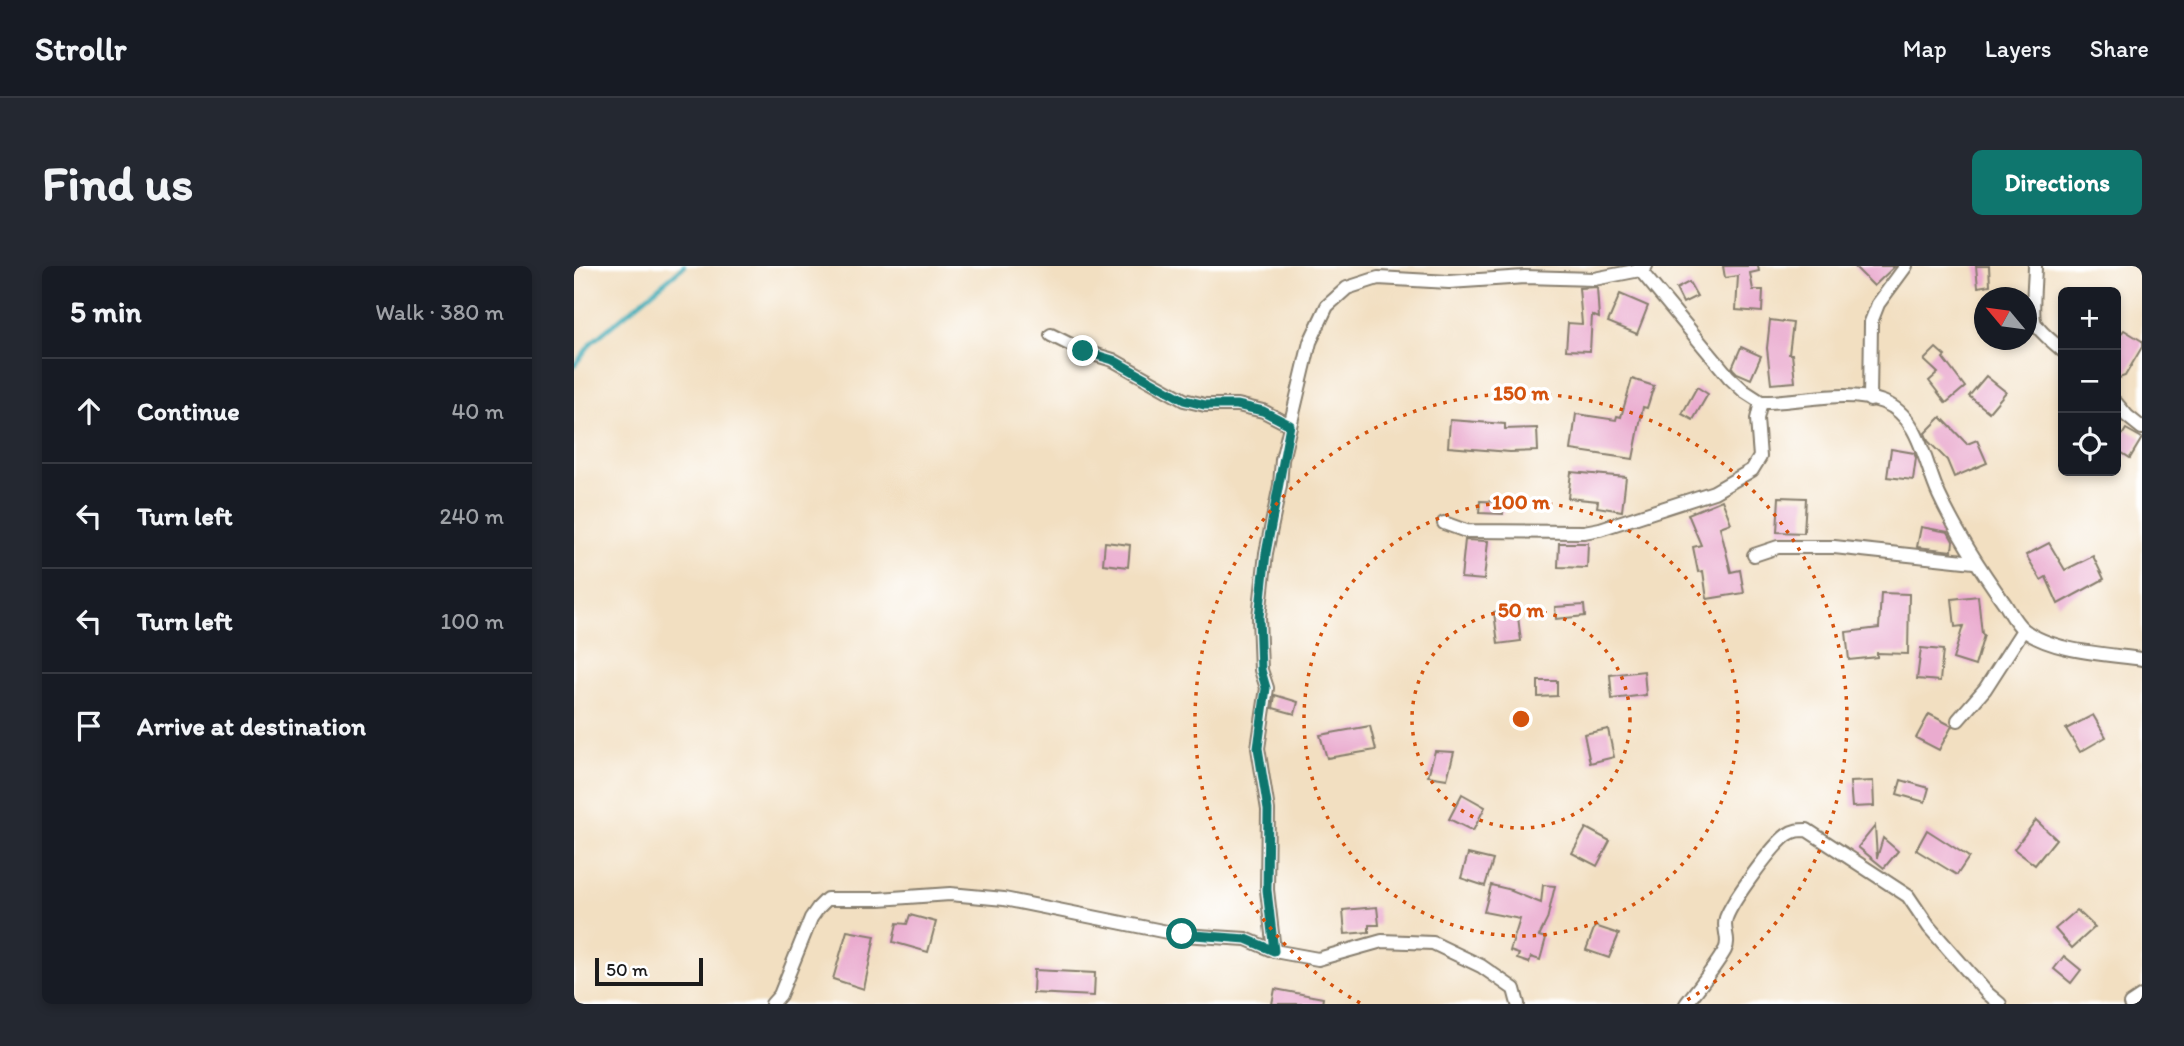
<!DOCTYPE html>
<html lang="en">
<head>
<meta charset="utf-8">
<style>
	:root { --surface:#171b24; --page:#242831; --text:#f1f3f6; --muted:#9ea1a6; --line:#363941; --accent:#0f766e }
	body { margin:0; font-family:Itim,sans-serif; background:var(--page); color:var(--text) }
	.controls { position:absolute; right:21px; top:21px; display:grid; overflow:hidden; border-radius:10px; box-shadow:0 4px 10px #0003 }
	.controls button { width:63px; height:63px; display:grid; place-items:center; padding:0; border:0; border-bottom:2px solid var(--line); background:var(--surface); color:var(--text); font:35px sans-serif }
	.compass { position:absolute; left:1400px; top:21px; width:63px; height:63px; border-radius:50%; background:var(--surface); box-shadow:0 4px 10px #0003; rotate:299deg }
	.scale { position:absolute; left:21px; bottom:18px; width:108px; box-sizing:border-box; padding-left:7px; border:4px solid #1c1c1c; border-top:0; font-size:19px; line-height:24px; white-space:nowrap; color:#1c1c1c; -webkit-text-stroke:5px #fff; paint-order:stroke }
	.stop { position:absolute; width:21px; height:21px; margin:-16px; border:5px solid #0f766e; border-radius:50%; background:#fff }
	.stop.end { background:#0f766e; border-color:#fff; box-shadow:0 2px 7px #0008 }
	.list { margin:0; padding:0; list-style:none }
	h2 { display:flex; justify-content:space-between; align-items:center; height:91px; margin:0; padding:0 28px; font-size:30px }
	h2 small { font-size:23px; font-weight:400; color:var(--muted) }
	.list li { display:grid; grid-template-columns:46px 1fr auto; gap:21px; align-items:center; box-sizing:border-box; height:105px; padding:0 28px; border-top:2px solid var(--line) }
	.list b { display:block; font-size:26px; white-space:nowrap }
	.list em { font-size:23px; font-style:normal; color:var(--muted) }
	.icon { flex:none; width:38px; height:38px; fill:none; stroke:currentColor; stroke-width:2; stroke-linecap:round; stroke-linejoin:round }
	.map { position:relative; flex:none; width:1568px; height:738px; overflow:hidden; border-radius:10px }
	header { display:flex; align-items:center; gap:42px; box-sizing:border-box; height:98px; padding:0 35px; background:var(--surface); border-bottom:2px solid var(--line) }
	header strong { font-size:33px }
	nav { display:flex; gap:38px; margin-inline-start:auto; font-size:24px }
	.intro { display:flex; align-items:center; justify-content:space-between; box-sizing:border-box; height:168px; padding:0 42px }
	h1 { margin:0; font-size:49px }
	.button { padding:18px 32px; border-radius:10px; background:var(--accent); color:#fff; font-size:24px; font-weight:700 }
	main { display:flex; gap:42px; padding:0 42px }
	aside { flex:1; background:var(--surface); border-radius:10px; box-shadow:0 4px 10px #0003 }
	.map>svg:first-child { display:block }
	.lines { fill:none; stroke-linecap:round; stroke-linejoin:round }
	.stream { stroke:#39aab5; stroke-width:4.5 }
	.building { fill:#eaabcf }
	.street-casing { stroke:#877e6e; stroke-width:16 }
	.street { stroke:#fff; stroke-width:12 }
	.route { stroke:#0f766e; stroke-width:9 }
	.ring { fill:none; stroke:#d4530e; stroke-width:3.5; stroke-dasharray:3.5 7 }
	.centre { fill:#d4530e; stroke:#fff; stroke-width:3.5 }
	.ring-label { font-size:21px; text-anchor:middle; font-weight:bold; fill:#d4530e; stroke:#fff; stroke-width:7; stroke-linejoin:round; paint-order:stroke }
</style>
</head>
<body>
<header>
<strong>Strollr</strong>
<nav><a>Map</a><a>Layers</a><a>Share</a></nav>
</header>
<div class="intro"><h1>Find us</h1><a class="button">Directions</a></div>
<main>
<aside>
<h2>5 min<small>Walk · 380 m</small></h2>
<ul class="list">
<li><svg class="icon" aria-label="ahead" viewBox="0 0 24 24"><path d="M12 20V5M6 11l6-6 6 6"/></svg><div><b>Continue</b></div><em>40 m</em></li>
<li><svg class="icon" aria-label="left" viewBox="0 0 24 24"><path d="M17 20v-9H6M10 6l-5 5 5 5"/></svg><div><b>Turn left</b></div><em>240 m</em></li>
<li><svg class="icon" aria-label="left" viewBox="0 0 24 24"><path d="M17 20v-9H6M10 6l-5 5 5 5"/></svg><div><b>Turn left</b></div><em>100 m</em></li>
<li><svg class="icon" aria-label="arrive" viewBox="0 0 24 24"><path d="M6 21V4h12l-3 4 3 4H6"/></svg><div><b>Arrive at destination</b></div></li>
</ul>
</aside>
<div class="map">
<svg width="1568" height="738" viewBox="0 0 1568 738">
	<rect width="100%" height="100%" fill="#fff"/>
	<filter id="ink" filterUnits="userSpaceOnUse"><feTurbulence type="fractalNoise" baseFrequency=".0143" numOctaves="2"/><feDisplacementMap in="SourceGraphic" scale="14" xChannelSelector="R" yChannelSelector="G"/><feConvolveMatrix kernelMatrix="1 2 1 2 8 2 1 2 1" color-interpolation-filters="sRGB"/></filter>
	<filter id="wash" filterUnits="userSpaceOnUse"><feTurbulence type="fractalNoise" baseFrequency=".00686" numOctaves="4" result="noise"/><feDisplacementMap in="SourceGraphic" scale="28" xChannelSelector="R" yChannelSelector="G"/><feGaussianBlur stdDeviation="1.57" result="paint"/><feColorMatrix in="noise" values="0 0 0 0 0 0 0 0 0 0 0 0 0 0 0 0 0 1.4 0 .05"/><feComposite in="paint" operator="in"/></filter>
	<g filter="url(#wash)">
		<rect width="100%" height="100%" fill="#f2dfc1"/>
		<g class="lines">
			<path class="stream" d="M 0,100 L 18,76 L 110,0"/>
		</g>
		<g id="blocks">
			<g class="building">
				<path d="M 1149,0 L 1184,0 L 1185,5 L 1176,7 L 1179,24 L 1189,24 L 1188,46 L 1162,44 L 1164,10 L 1151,12 Z"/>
				<path d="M 1280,0 L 1321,0 L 1300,20 Z"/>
				<path d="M 1402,0 L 1415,0 L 1416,19 L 1404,21 Z"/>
				<path d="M 1115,16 L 1123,30 L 1109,37 L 1102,23 Z"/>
				<path d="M 1023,21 L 1025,52 L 1018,49 L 1016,85 L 992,84 L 994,57 L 1008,58 L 1005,22 Z"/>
				<path d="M 1046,28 L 1074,40 L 1063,68 L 1034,56 Z"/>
				<path d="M 1196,54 L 1219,57 L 1215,88 L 1218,88 L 1221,116 L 1197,118 L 1193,82 Z"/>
				<path d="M 1550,64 L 1568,75 L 1568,81 L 1551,110 L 1542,113 L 1542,74 Z"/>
				<path d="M 1167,81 L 1187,90 L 1177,113 L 1163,107 L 1158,102 Z"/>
				<path d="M 1362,82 L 1371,90 L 1369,92 L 1391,121 L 1372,137 L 1355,115 L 1364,107 L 1350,94 Z"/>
				<path d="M 1412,110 L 1432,126 L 1415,146 L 1395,130 Z"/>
				<path d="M 1058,113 L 1080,120 L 1073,142 L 1069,141 L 1059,193 L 997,184 L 1002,148 L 1042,154 L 1043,150 L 1047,151 Z"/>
				<path d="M 1123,121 L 1134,128 L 1119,154 L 1108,148 Z"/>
				<path d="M 1367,151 L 1393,178 L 1403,174 L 1413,197 L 1380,211 L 1373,194 L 1354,175 L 1351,167 Z"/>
				<path d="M 876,154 L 931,158 L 931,163 L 963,162 L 964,185 L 936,186 L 874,181 Z"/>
				<path d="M 1552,163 L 1568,172 L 1556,192 L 1542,183 L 1542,179 Z"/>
				<path d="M 1317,183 L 1340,187 L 1342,192 L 1339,214 L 1313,211 Z"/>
				<path d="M 997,206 L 1052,211 L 1048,245 L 1023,241 L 1024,235 L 994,232 Z"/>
				<path d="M 1205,231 L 1232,232 L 1230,267 L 1203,266 Z"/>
				<path d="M 1148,234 L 1157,257 L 1146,261 L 1157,306 L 1166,304 L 1170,327 L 1133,333 L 1129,305 L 1124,306 L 1119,281 L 1127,279 L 1114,248 Z"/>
				<path d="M 906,235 L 929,236 L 929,248 L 905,247 Z"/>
				<path d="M 1347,261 L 1374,266 L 1379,275 L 1378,285 L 1343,281 Z"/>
				<path d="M 891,274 L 914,275 L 910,314 L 887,312 Z"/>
				<path d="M 531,276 L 556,279 L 554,301 L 529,298 Z"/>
				<path d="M 985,277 L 1014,277 L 1013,302 L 984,301 Z"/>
				<path d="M 1475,277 L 1491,304 L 1519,290 L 1530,313 L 1484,338 L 1472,311 L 1467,314 L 1452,289 Z"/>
				<path d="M 1307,327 L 1335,328 L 1334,388 L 1303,387 L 1303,391 L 1275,394 L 1272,366 L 1305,362 Z"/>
				<path d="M 1404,330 L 1408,368 L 1410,369 L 1401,400 L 1379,393 L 1389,360 L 1381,361 L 1378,333 Z"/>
				<path d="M 1010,339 L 1011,350 L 982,353 L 981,341 Z"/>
				<path d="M 943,343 L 947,375 L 924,378 L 920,346 Z"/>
				<path d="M 1347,382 L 1369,384 L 1366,415 L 1343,413 Z"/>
				<path d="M 1070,405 L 1072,429 L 1038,433 L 1036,409 Z"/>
				<path d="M 964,415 L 983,415 L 983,430 L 964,431 Z"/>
				<path d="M 701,429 L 724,436 L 721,448 L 699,442 Z"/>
				<path d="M 1355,448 L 1378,460 L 1365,484 L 1342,472 Z"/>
				<path d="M 1519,449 L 1532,471 L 1506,486 L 1492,463 Z"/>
				<path d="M 796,460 L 802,484 L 753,492 L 746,469 Z"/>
				<path d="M 1034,463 L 1040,491 L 1016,497 L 1010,468 Z"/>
				<path d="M 861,485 L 880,486 L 873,513 L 854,510 Z"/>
				<path d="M 1327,514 L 1355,522 L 1351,536 L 1323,528 Z"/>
				<path d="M 1299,515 L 1300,540 L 1278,541 L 1276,516 Z"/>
				<path d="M 888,528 L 911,541 L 899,565 L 875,553 Z"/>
				<path d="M 1462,554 L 1482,573 L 1461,599 L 1440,583 Z"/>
				<path d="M 1301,560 L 1303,592 L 1309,572 L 1324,585 L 1310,602 L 1284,581 Z"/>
				<path d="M 1012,562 L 1036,575 L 1023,600 L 998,587 Z"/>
				<path d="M 1353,564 L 1395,591 L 1383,609 L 1342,584 Z"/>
				<path d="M 894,588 L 919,594 L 911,620 L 887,612 Z"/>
				<path d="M 917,619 L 938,624 L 937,625 L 967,637 L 969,619 L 981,620 L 973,654 L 965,670 L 972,672 L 966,694 L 957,691 L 955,697 L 943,693 L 945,688 L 936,685 L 946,653 L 910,646 Z"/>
				<path d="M 803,641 L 805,659 L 795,659 L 795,666 L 771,668 L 769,644 Z"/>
				<path d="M 1503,644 L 1521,661 L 1498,682 L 1481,663 Z"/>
				<path d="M 336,649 L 362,656 L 354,686 L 319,676 L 323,657 L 333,658 Z"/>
				<path d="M 1021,660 L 1045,668 L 1035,692 L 1012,684 Z"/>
				<path d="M 273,665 L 301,670 L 290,723 L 259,713 Z"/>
				<path d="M 1490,690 L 1507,704 L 1497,717 L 1480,703 Z"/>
				<path d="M 460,704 L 521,707 L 520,730 L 459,727 Z"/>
				<path d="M 701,723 L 749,732 L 748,738 L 698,738 Z"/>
			</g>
		</g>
	</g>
	<g filter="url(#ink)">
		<use href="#blocks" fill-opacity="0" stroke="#877e6e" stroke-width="2"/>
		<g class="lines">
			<defs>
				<g id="street">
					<path d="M 1065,0 L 1066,4 L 1155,111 L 1170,125 L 1187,136"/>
					<path d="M 1461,0 C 1461,12 1457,49 1461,57 C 1467,68 1480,76 1489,85"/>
					<path d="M 477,69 L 509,85 L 539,94 L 610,134 L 631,139 L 664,139 L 689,145 L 716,159"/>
					<path d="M 1296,134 L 1297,56 L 1304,38 L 1332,0"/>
					<path d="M 1542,137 L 1553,150 L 1568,162"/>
					<path d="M 870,257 L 892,265 L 1010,266 L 1026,263 L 1140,226 L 1178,204 L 1186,191 L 1183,153 L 1187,136 C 1226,137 1270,122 1309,136 C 1346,150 1350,197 1365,229 C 1383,268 1406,303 1431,338 C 1436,346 1442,358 1450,364 C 1478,386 1533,388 1568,393"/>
					<path d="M 1180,289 L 1204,281 L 1260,281 L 1400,296"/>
					<path d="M 1384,454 L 1411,423 L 1449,364"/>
					<path d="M 700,685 L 693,624 L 694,544 L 684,482 L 693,422 L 687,404 L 685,351 L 692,287 L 706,219 L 708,194 L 736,76 L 753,40 L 773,22 L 804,12 L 875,16 L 951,11 L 1020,13 L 1066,4 L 1072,0"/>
					<path d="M 198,738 L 206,729 L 237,652 L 244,642 L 253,633 L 305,633 L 376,628 L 430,633 L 608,669 L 672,673 L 700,685 L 744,693 L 808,675 L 859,677 L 907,700 L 940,723 L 944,738"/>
					<path d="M 1112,738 C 1125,721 1140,703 1151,684 C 1157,673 1148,664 1152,652 C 1158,635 1198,580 1213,569 C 1220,564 1225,564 1233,564 L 1334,630 L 1355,661 L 1413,727 L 1426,738"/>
					<path d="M 1556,738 L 1568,730"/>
				</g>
			</defs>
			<use href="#street" class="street-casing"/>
			<use href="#street" class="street"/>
		</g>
	</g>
	<g class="lines" filter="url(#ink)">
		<path class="route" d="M 509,85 L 539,94 L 610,134 L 631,139 L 663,139 L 689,145 L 716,159 L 692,287 L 685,351 L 687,404 L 692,422 L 684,482 L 694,544 L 693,624 L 700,685 L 672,673 L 608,668"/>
	</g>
	<g class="ring">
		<circle cx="947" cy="453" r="109"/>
		<circle cx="947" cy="453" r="217"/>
		<path d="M786 737A326 326 0 1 1 1108 737"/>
	</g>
	<circle cx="947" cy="453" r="10" class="centre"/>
	<g class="ring-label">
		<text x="947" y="134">150 m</text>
		<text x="947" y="243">100 m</text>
		<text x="947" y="351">50 m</text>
	</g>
</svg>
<div class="controls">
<button>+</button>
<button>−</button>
<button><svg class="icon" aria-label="locate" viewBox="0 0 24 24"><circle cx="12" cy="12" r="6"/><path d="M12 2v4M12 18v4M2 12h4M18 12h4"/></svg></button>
</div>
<svg class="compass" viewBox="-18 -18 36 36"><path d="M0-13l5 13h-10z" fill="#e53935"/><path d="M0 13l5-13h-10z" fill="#9ea1a6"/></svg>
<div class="scale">50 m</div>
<div class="stop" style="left:608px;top:668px"></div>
<div class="stop end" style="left:509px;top:85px"></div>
</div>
</main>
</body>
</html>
